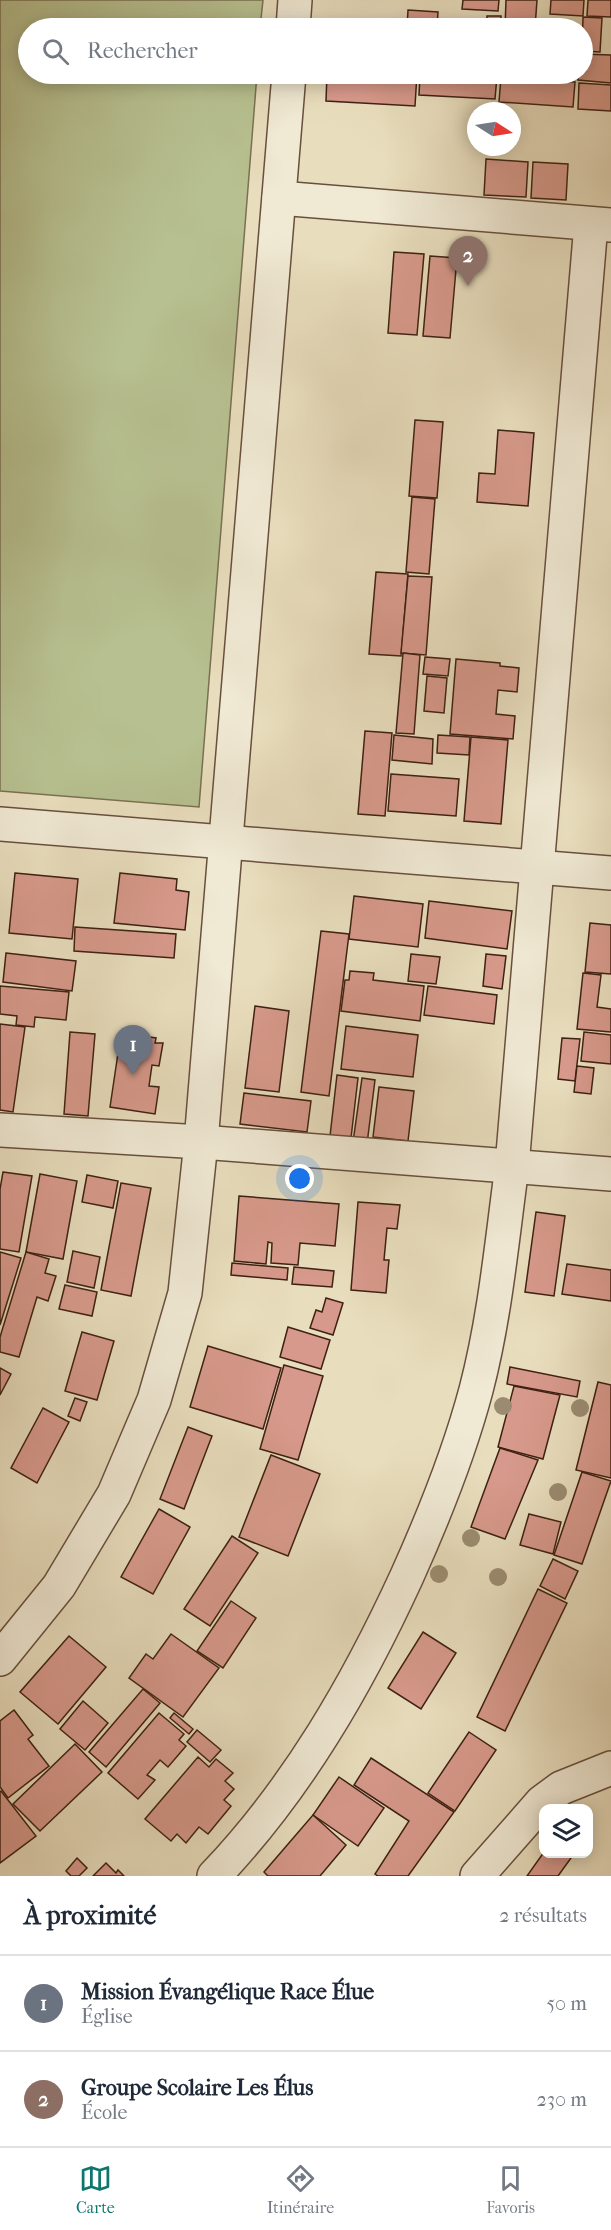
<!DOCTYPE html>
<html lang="fr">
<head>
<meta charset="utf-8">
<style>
	:root { --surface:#fff; --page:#f2f2f3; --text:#1f2937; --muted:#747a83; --line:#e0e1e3; --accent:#0f766e }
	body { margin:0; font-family:"IM FELL French Canon",serif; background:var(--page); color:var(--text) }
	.controls { position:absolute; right:18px; bottom:18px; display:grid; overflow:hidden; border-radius:12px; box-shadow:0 3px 15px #0003 }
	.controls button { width:54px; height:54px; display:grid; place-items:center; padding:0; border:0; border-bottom:2px solid var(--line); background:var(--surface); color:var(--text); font:30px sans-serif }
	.compass { position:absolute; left:467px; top:102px; width:54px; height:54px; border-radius:50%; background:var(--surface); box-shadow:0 3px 15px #0003; rotate:102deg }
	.you { position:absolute; left:300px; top:1179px; width:21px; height:21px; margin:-15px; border:4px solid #fff; border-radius:50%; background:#1a73e8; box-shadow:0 0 0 9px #1a73e833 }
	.badge { display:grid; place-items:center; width:39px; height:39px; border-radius:50%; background:var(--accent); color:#fff; font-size:20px; font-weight:700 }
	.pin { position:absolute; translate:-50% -50px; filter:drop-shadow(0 2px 3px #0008) }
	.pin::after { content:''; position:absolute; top:32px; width:21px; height:18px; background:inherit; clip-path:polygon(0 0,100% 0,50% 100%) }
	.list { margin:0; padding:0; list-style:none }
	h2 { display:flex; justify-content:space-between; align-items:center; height:78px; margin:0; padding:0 24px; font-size:26px }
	h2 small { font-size:20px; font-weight:400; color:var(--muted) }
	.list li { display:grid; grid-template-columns:39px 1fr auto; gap:18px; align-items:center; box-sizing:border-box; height:96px; padding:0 24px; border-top:2px solid var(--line) }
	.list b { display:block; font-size:22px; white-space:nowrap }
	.list p { margin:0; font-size:20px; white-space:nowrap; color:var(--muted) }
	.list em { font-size:20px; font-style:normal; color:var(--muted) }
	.icon { flex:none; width:33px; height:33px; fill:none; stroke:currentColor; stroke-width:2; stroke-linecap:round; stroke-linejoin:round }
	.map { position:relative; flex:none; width:611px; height:1876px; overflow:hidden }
	.search { position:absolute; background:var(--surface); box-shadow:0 3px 15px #0003; left:18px; right:18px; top:18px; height:66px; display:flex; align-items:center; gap:15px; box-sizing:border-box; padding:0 21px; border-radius:33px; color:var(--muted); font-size:22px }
	.sheet { height:270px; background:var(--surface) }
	nav { display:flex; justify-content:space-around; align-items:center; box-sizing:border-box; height:84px; border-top:2px solid var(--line); background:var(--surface); font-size:16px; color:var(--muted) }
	nav a { display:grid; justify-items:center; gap:3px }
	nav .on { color:var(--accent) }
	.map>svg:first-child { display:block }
	.green { fill:#b7c090; stroke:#7a7052; stroke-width:1.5 }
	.building { fill:#d7998b; stroke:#3e2113; stroke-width:1.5 }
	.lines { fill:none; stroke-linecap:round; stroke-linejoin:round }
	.minor-casing { stroke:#68503e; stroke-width:36 }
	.minor { stroke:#f0e9d4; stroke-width:33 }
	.tree { fill:#9b8c71 }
</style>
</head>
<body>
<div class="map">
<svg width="611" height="1876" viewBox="0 0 611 1876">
	<rect width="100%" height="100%" fill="#e8ddbd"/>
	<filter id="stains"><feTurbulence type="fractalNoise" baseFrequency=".00333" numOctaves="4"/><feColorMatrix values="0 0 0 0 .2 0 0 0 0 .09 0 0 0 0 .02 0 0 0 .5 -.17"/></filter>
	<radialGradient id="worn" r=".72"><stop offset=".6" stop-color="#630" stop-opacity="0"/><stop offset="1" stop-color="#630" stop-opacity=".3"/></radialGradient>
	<path class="green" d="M 0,0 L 263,0 L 260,28 L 28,28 L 28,74 L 257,74 L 199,807 L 0,791 Z"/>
	<g class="building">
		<path d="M 463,0 L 499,0 L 498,11 L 462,9 Z"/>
		<path d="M 506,0 L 537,0 L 535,28 L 505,28 Z"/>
		<path d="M 551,0 L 584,0 L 583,16 L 550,14 Z"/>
		<path d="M 588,0 L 611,0 L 611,17 L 587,16 Z"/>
		<path d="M 408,10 L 438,12 L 437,28 L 407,28 Z"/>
		<rect x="487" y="16" width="14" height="12"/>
		<path d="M 583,17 L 602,18 L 600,52 L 582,51 Z"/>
		<path d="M 582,54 L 611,55 L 611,83 L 578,80 L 579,74 L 582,74 Z"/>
		<path d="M 327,74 L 417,74 L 415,106 L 326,101 Z"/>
		<path d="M 420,74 L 497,76 L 495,99 L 419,95 Z"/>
		<path d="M 501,77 L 575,82 L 573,107 L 499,102 Z"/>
		<path d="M 579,83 L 611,85 L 611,111 L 578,109 Z"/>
		<path d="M 486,159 L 528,162 L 526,197 L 484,195 Z"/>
		<path d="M 533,162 L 568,164 L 566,200 L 531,198 Z"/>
		<path d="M 394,252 L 424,254 L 417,335 L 388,333 Z"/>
		<path d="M 430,256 L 457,258 L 450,338 L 423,336 Z"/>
		<path d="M 415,420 L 443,422 L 437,498 L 409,496 Z"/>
		<path d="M 498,430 L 534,433 L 528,506 L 477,502 L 479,473 L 495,474 Z"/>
		<path d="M 412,497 L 435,499 L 429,574 L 406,572 Z"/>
		<path d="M 376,572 L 408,574 L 401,656 L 369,654 Z"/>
		<path d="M 408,576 L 432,577 L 426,655 L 401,653 Z"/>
		<path d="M 403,653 L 420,655 L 414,734 L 396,733 Z"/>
		<path d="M 425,657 L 450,659 L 448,676 L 423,674 Z"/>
		<path d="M 456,659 L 500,663 L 500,666 L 519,668 L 517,692 L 498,690 L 496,714 L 515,716 L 513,739 L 450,734 Z"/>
		<path d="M 427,676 L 447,678 L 444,713 L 424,711 Z"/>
		<path d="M 365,731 L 392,733 L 385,816 L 358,814 Z"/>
		<path d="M 394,735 L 433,739 L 432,764 L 392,760 Z"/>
		<path d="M 438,735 L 470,737 L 469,755 L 437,753 Z"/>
		<path d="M 471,737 L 508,740 L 501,824 L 464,821 Z"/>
		<path d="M 391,774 L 459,779 L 456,816 L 388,811 Z"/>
		<path d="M 15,873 L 78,879 L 72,939 L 9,933 Z"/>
		<path d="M 120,873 L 177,879 L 176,890 L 189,892 L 185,930 L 114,923 Z"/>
		<path d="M 354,896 L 423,904 L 418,947 L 349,939 Z"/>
		<path d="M 429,901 L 512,911 L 507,949 L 425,938 Z"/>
		<path d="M 590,923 L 611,925 L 611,974 L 585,972 Z"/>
		<path d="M 75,927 L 176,934 L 174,958 L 74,951 Z"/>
		<path d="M 321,931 L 349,934 L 329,1096 L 301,1092 Z"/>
		<path d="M 6,953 L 76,961 L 72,991 L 3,982 Z"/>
		<path d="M 411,954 L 440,957 L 436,984 L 408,981 Z"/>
		<path d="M 486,954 L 506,956 L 502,989 L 483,986 Z"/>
		<path d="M 350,971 L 374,973 L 373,980 L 424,986 L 420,1021 L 341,1011 L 345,980 L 349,980 Z"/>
		<path d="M 583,973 L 601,975 L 597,1007 L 611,1009 L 611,1032 L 577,1029 Z"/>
		<path d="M 0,986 L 69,992 L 66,1020 L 35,1017 L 34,1027 L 16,1025 L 17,1016 L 0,1014 Z"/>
		<path d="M 428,986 L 497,995 L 494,1024 L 424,1015 Z"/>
		<path d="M 255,1006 L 289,1011 L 279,1092 L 245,1088 Z"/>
		<path d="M 0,1024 L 25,1027 L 13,1112 L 0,1110 Z"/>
		<path d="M 346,1026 L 418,1035 L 413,1077 L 341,1069 Z"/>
		<path d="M 70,1032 L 95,1034 L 88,1116 L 64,1114 Z"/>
		<path d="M 584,1032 L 611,1035 L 611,1064 L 581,1061 Z"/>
		<path d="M 121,1033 L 156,1038 L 155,1043 L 163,1043 L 159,1066 L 152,1065 L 149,1086 L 159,1087 L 155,1114 L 110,1107 Z"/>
		<path d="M 562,1038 L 580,1039 L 575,1081 L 558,1079 Z"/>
		<path d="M 577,1066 L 594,1068 L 591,1094 L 574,1092 Z"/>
		<path d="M 337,1075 L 358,1078 L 351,1138 L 330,1136 Z"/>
		<path d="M 362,1078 L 375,1080 L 367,1144 L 353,1142 Z"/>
		<path d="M 379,1087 L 414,1091 L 408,1141 L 373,1137 Z"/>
		<path d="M 244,1093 L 311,1101 L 307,1132 L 240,1124 Z"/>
		<path d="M 3,1172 L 32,1176 L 19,1252 L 0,1249 L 0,1189 Z"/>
		<path d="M 40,1174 L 77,1181 L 63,1259 L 26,1252 Z"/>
		<path d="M 87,1175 L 118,1181 L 113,1208 L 82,1202 Z"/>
		<path d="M 121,1183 L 151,1188 L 131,1296 L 101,1290 Z"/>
		<path d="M 239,1196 L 339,1204 L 335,1246 L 300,1243 L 298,1265 L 271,1263 L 272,1243 L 268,1242 L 266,1264 L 234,1261 Z"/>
		<path d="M 358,1202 L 400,1205 L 397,1229 L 387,1228 L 384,1260 L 389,1260 L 386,1293 L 351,1290 Z"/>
		<path d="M 536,1212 L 565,1216 L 554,1296 L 525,1292 Z"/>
		<path d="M 73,1251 L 100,1257 L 94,1288 L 67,1282 Z"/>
		<path d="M 0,1252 L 21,1258 L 0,1325 Z"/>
		<path d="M 26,1252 L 49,1259 L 45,1273 L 56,1276 L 48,1301 L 37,1297 L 19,1357 L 0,1352 L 0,1337 Z"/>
		<path d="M 232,1263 L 288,1268 L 287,1280 L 231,1275 Z"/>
		<path d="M 567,1264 L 611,1270 L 611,1301 L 562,1294 Z"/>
		<path d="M 294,1267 L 334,1271 L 332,1287 L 292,1284 Z"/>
		<path d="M 65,1285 L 97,1292 L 92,1316 L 59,1309 Z"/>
		<path d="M 326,1298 L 343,1303 L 333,1335 L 310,1328 L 316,1310 L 322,1312 Z"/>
		<path d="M 288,1327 L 330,1340 L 321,1369 L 280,1357 Z"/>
		<path d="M 82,1332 L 114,1341 L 97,1400 L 65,1391 Z"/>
		<path d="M 208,1346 L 281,1368 L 263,1429 L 190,1407 Z"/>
		<path d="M 284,1365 L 323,1376 L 298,1460 L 260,1449 Z"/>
		<path d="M 510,1367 L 580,1381 L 577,1397 L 507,1384 Z"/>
		<path d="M 0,1368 L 11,1374 L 0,1395 Z"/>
		<path d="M 598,1382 L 611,1385 L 611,1478 L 576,1470 Z"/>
		<path d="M 514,1386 L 560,1395 L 543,1459 L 498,1447 Z"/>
		<path d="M 75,1398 L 87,1402 L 80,1421 L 68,1416 Z"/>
		<path d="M 43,1408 L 69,1422 L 37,1483 L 11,1468 Z"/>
		<path d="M 188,1427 L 212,1436 L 184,1509 L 160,1499 Z"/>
		<path d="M 500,1448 L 538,1460 L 505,1539 L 471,1527 Z"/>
		<path d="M 271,1455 L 320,1474 L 288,1556 L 239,1537 Z"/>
		<path d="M 582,1472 L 611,1481 L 582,1564 L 554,1555 Z"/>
		<path d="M 159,1509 L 190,1527 L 153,1594 L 121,1577 Z"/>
		<path d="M 529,1514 L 561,1522 L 553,1554 L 520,1545 Z"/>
		<path d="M 232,1536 L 258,1553 L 210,1626 L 184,1609 Z"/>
		<path d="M 553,1559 L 578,1571 L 565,1599 L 540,1586 Z"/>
		<path d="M 538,1589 L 567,1603 L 505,1731 L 477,1717 Z"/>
		<path d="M 231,1601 L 256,1618 L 223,1668 L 197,1651 Z"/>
		<path d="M 423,1632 L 456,1653 L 421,1709 L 388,1688 Z"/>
		<path d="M 171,1634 L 219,1668 L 183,1717 L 129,1678 L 146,1654 L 153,1659 Z"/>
		<path d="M 69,1636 L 106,1667 L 58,1724 L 20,1692 Z"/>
		<path d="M 143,1689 L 160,1703 L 106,1767 L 89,1752 Z"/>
		<path d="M 83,1701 L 108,1723 L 85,1750 L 60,1729 Z"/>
		<path d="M 14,1710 L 33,1735 L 28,1739 L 49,1766 L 8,1798 L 0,1787 L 0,1721 Z"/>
		<path d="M 159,1713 L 184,1734 L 179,1740 L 186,1746 L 168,1767 L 160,1760 L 147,1775 L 155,1780 L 138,1799 L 108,1773 Z"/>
		<path d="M 174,1713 L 193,1729 L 189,1734 L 170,1718 Z"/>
		<path d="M 197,1730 L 221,1750 L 210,1762 L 187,1742 Z"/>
		<path d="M 469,1732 L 496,1750 L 455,1811 L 428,1793 Z"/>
		<path d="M 75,1744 L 102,1772 L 40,1831 L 13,1804 Z"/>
		<path d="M 198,1757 L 209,1767 L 216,1759 L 233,1773 L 225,1781 L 234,1789 L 224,1800 L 231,1806 L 208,1834 L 199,1827 L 186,1843 L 177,1834 L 171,1841 L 145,1819 Z"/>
		<path d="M 371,1758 L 454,1812 L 408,1876 L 378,1876 L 375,1874 L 409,1821 L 354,1785 Z"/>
		<path d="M 339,1777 L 384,1808 L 358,1846 L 313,1815 Z"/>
		<path d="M 1,1791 L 36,1836 L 0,1863 L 0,1792 Z"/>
		<path d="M 313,1815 L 346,1845 L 320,1876 L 268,1876 L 264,1872 Z"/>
		<path d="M 544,1852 L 564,1854 L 571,1858 L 558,1876 L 527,1876 Z"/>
		<path d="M 77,1858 L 87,1868 L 79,1876 L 71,1876 L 66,1871 Z"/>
		<path d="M 106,1863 L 116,1873 L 118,1870 L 124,1876 L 93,1876 Z"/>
	</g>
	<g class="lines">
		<defs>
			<g id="minor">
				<path d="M 293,28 L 295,0"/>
				<path d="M 279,198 L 611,225"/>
				<path d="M 0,824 L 611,873"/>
				<path d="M 0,1130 L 201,1142 L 611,1174"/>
				<path d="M 0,1659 L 59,1586 L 114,1494 L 154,1400 L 185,1293 L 201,1142 L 289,74"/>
				<path d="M 214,1876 C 297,1789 357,1685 407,1576 C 434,1516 459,1454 476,1390 C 495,1318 502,1240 512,1166 L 591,224"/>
				<path d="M 477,1876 L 542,1802 L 561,1788 L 611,1768"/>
			</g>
		</defs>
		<use href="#minor" class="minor-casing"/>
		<use href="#minor" class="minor"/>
	</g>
	<g class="tree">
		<circle cx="503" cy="1406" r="9"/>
		<circle cx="580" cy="1408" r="9"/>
		<circle cx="558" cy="1492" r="9"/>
		<circle cx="471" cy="1538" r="9"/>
		<circle cx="439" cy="1574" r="9"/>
		<circle cx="498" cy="1577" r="9"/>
	</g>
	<rect width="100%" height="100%" filter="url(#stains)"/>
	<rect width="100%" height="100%" fill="url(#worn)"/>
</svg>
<div class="controls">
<button><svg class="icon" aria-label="layers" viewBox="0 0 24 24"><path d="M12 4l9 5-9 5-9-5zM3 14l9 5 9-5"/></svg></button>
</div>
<svg class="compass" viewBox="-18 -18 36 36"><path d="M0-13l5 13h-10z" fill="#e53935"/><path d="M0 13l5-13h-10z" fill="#747a83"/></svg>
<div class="you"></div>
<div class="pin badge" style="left:133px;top:1075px;background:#6b7280">1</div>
<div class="pin badge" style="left:468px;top:286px;background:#8d6e63">2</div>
<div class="search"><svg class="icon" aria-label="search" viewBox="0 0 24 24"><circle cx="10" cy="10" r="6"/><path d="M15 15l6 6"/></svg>Rechercher</div>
</div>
<section class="sheet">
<h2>À proximité<small>2 résultats</small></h2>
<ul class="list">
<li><span class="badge" style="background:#6b7280">1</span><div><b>Mission Évangélique Race Élue</b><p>Église</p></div><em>50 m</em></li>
<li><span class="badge" style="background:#8d6e63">2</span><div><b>Groupe Scolaire Les Élus</b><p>École</p></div><em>230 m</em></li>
</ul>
</section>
<nav>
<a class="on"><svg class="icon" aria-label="map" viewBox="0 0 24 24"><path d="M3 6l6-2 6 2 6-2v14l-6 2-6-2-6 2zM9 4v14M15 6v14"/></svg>Carte</a>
<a><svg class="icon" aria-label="directions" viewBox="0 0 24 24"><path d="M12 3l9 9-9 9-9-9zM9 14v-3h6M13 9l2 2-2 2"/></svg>Itinéraire</a>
<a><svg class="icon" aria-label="saved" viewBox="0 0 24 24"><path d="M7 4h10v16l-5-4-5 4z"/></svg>Favoris</a>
</nav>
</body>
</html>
